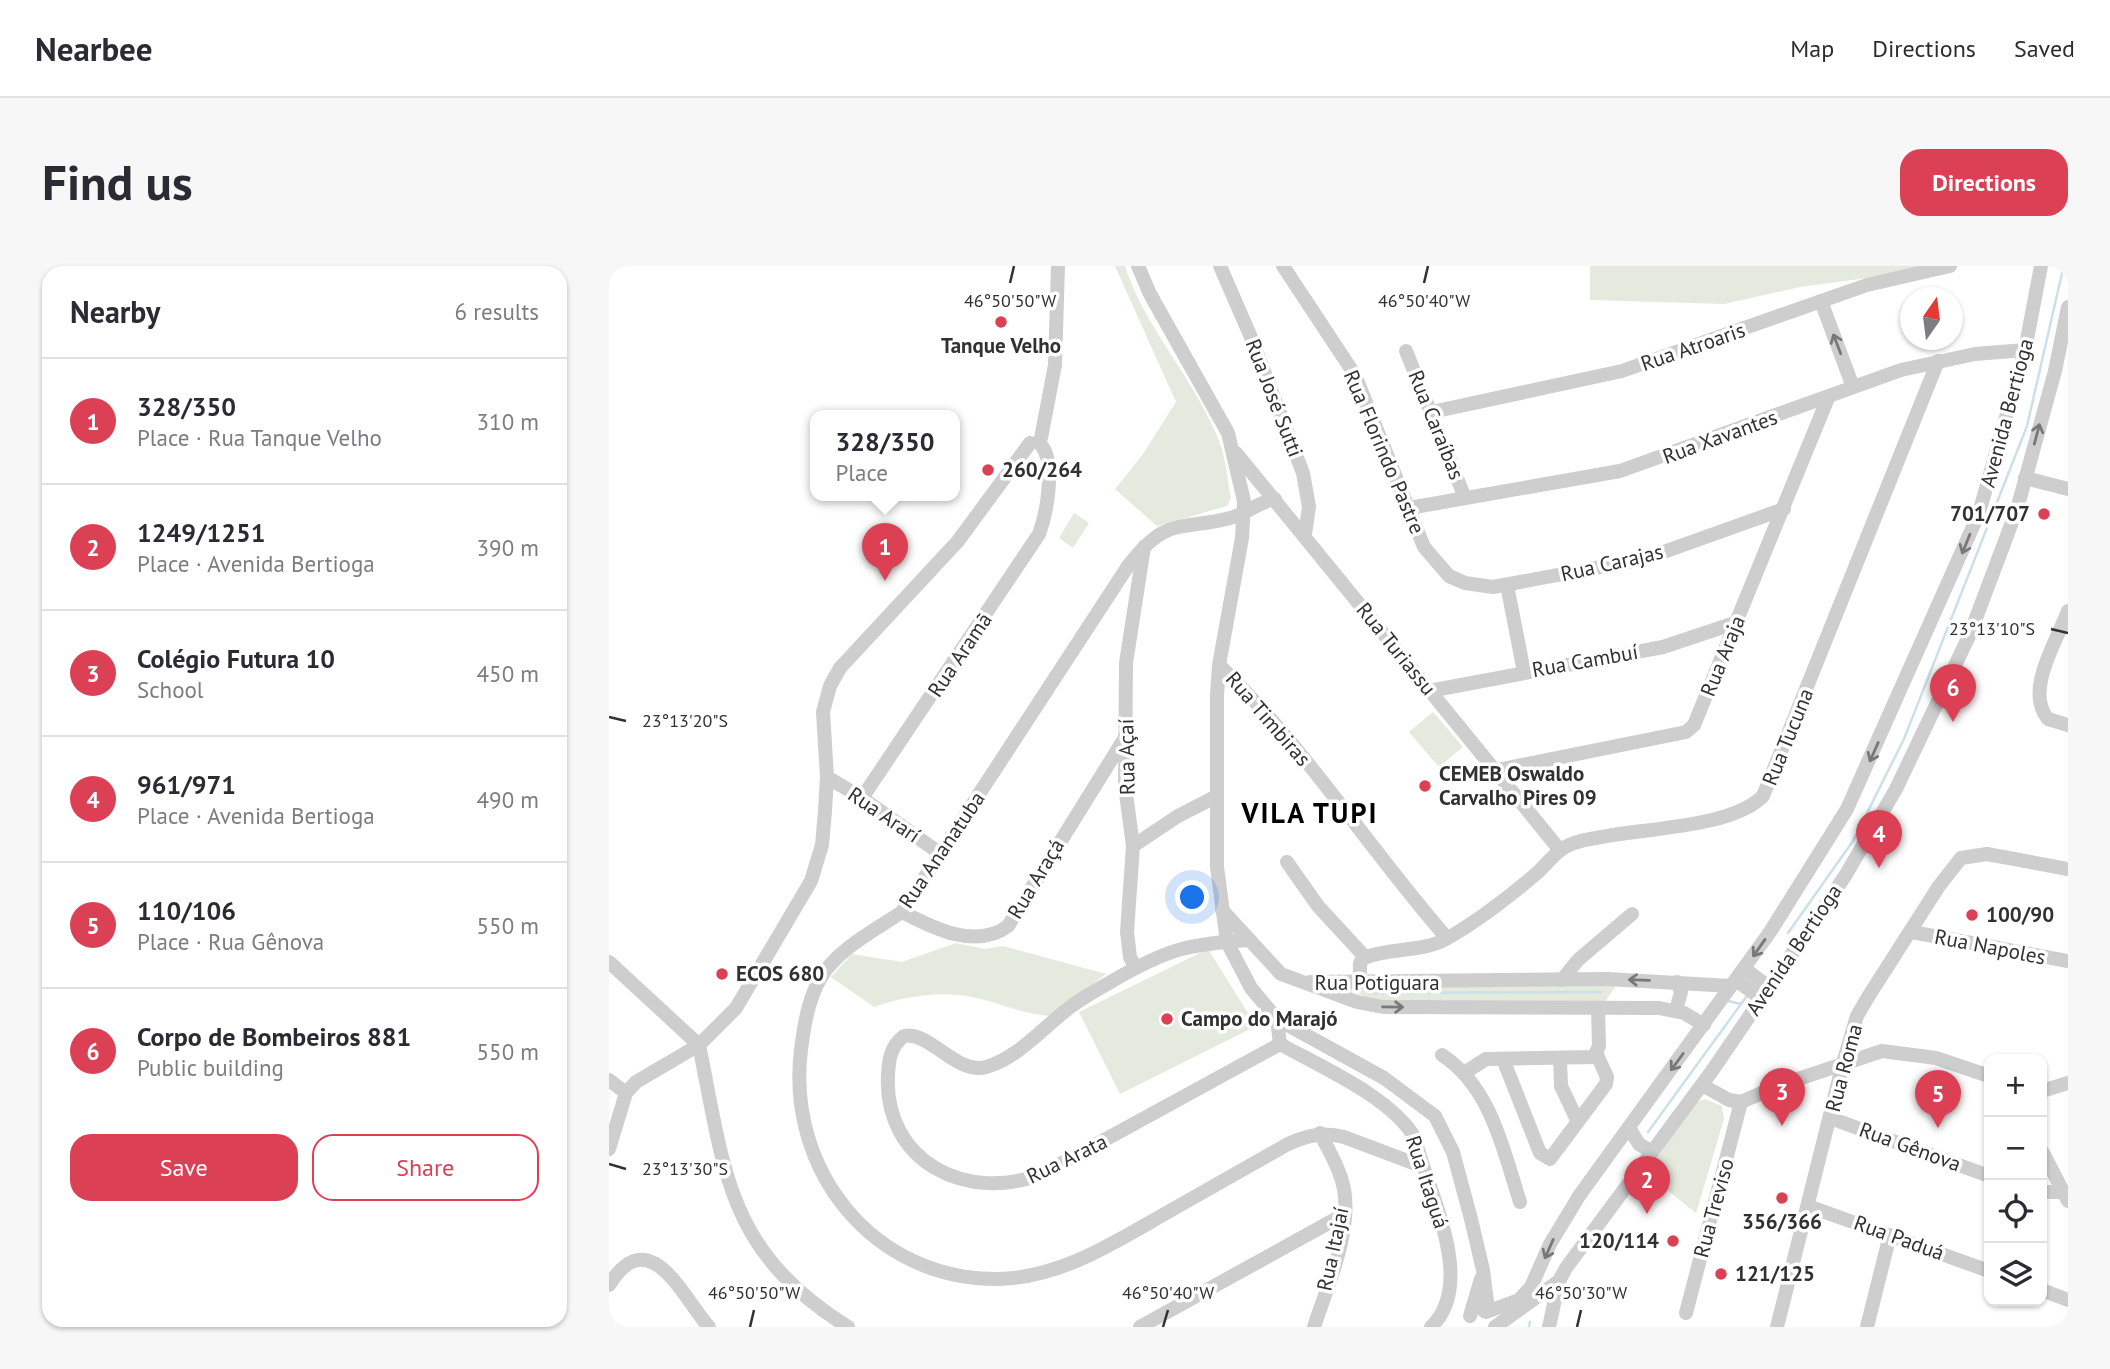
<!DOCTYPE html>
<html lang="en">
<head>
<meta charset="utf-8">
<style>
	:root { --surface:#fff; --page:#f7f7f7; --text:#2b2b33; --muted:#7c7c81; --line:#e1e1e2; --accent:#dc4055 }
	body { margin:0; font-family:"PT Sans",sans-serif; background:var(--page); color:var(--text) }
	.controls { position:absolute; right:21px; bottom:21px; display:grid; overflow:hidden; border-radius:14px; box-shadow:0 2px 5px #0004 }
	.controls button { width:63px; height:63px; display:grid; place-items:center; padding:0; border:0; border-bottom:2px solid var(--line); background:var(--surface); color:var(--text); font:35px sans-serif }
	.compass { position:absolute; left:1291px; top:21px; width:63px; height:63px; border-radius:50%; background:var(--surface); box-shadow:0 2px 5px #0004; rotate:14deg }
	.you { position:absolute; left:584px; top:632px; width:24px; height:24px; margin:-18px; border:5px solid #fff; border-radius:50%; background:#1a73e8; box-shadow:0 0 0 10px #1a73e833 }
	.badge { display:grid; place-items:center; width:46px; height:46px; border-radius:50%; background:var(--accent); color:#fff; font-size:23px; font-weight:700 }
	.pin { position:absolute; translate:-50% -58px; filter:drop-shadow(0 2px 4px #0008) }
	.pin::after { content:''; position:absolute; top:37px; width:24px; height:21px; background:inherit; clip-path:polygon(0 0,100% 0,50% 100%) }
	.popup { position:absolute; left:201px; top:144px; width:150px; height:91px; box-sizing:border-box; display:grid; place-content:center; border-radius:14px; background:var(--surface); filter:drop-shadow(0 2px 5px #0005); font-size:23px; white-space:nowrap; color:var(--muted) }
	.popup b { font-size:26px; color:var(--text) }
	.popup::after { content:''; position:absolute; left:50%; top:100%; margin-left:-14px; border:14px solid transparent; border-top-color:var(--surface) }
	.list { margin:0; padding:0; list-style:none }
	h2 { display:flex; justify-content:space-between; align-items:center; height:91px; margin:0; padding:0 28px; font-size:30px }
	h2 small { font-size:23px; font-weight:400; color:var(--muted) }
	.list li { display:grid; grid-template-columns:46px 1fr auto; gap:21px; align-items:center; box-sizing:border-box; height:126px; padding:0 28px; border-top:2px solid var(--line) }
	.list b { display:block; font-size:26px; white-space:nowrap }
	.list p { margin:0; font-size:23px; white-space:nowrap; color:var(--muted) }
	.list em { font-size:23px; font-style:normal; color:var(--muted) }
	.actions { display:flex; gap:14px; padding:21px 28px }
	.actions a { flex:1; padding:16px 0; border:2px solid var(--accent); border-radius:21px; text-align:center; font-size:24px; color:var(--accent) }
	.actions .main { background:var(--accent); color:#fff }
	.icon { flex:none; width:38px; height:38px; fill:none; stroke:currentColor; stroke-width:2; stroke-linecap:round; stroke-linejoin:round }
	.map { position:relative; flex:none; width:1459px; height:1061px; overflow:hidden; border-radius:21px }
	header { display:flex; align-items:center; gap:42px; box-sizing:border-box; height:98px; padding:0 35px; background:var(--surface); border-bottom:2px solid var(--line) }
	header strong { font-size:33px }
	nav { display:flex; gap:38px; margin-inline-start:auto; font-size:24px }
	.intro { display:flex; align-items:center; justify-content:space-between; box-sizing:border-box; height:168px; padding:0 42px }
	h1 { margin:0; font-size:49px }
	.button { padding:18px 32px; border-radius:21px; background:var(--accent); color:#fff; font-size:24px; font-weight:700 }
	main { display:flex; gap:42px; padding:0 42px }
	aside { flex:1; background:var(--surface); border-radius:21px; box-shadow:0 2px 5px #0004 }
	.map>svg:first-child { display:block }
	.green { fill:#e5eade }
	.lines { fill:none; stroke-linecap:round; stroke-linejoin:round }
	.stream { stroke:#cbe0e9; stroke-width:2.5 }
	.minor { stroke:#cecece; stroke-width:14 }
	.oneway { stroke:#787878 }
	.ticks { fill:none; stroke:#313131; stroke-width:2.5 }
	.poi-dot { fill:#dc4055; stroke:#fff; stroke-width:2.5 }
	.labels { text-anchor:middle; stroke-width:7; stroke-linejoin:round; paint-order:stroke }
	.poi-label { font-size:21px; font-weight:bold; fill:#313131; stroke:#fff; text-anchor:start }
	.street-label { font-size:21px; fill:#313131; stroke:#fff }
	.district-label { font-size:28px; font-weight:bold; letter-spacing:2px; fill:#000; stroke:#fff }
	.ticks-label { font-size:18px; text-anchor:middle; fill:#313131; stroke:#fff; stroke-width:7; stroke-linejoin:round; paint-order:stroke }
</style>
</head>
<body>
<header>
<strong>Nearbee</strong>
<nav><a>Map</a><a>Directions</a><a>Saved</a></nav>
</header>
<div class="intro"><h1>Find us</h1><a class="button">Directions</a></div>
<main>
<aside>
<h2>Nearby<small>6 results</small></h2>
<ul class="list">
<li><span class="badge">1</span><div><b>328/350</b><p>Place · Rua Tanque Velho</p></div><em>310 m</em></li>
<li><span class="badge">2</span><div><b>1249/1251</b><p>Place · Avenida Bertioga</p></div><em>390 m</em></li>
<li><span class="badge">3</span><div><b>Colégio Futura 10</b><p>School</p></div><em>450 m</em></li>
<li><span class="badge">4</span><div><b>961/971</b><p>Place · Avenida Bertioga</p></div><em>490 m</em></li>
<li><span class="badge">5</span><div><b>110/106</b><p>Place · Rua Gênova</p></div><em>550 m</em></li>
<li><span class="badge">6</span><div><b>Corpo de Bombeiros 881</b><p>Public building</p></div><em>550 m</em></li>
</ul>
<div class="actions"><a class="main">Save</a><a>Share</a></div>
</aside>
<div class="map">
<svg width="1459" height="1061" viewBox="0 0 1459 1061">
	<rect width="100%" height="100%" fill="#fff"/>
	<g class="green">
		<path d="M 506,0 L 516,0 C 536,63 586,113 610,175 C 617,192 618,214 622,232 L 618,240 L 548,260 L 506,223 L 534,188 L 567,136 Z"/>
		<path d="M 981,0 L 1348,0 L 1191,21 L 1115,38 L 981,34 Z"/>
		<path d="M 465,247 L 480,257 L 464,282 L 450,272 Z"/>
		<path d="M 824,446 L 854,481 L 830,501 L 800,466 Z"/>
		<path d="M 347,677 L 375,683 L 394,680 L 497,708 L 442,750 C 417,749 393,738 368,732 C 335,724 296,730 265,741 L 222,711 L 243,688 L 293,696 Z"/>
		<path d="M 599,683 L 647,760 L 511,828 L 470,746 Z"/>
		<path d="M 1009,717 L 995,737 L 772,736 L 731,722 Z"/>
		<path d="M 1096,833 L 1113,840 L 1115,853 L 1087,947 L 1037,907 L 1087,836 Z"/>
	</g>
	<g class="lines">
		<g class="stream">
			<path d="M 1179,667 L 1244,575 L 1295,473 L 1418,160 L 1454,3"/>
			<path d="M 761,727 L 992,726"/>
			<path d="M 1119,735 L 1132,738"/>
			<path d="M 1039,866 L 1140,727"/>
			<path d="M 920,1061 L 921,1056"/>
		</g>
		<g class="minor">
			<path d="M 529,0 L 541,28 L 619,167 L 635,235 L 633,272 L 610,399 L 608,430 L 608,601 L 618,676 L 642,722 L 668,753 L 775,812 L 826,850 L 844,886 L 862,953 L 874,1004 L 878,1036 L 875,1045"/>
			<path d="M 611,0 L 641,69 L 694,207 L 700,241 L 696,268"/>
			<path d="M 674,0 L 746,109 L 815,281 L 840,310 L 856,317 L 884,321 L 1035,293 L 1175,243"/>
			<path d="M 1212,35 L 1244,121"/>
			<path d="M 797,85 L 856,232"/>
			<path d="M 823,146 L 1013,105 L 1258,19 L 1341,0"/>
			<path d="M 432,172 L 446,99 L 449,0"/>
			<path d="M 627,187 L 950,583"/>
			<path d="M 1416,212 L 1459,223"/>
			<path d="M 666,233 C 650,236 640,246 625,251 C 571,266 559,248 519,300 L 293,646 C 266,664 227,684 211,713 C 199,734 195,760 192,784 C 177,904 264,1014 389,1013 C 452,1012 506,976 559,946 C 599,923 639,901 679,878 C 699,869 714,866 735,871 L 812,900"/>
			<path d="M 800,242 L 1011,205 L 1292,104 L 1366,88 L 1416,84"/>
			<path d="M 898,319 L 915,406"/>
			<path d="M 1459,345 C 1448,375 1415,425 1439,453 L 1459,459"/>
			<path d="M 610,399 C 696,481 760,583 838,672"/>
			<path d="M 820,425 L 1054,381 L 1129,356"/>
			<path d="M 888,504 L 1077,466 L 1085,459 L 1219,132"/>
			<path d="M 218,511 L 253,532 L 332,588"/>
			<path d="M 253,532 L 430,268 C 438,247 447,196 432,179"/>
			<path d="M 524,580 L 569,550 L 608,530"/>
			<path d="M 678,596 L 709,640 L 756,691"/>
			<path d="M 613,644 L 672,708 L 748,736 L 774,741 L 1050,742 L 1075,747 L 1095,759"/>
			<path d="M 293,646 C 324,662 367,684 399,660 L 517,470"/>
			<path d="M 1303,666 L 1459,695"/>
			<path d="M 641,674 C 578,678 559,683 505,714 C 488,724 470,733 455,746 C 431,765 408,792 377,801 C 347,809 321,765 295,770 C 282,780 280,792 279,808 C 274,897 360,938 435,907 L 671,778"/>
			<path d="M 0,696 L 90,779"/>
			<path d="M 526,701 L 521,691 L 518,666 L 524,580 L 516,520 L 517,397 L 535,281"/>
			<path d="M 1136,703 L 1160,721"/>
			<path d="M 751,714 L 751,697 L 755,692 C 781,681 812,687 837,673 C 869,655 901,630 928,607 C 941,595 948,583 965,577 C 1016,561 1118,566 1154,530 L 1329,95"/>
			<path d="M 953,714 L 969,694 L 1023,648"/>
			<path d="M 1127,714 L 1153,733"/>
			<path d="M 701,716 L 998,713 L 1122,720"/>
			<path d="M 1067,744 L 1072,726 L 1068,716"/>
			<path d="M 668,753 L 671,778 C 712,801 782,831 806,872 C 818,925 869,1016 822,1061"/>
			<path d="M 90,779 C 116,907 118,985 239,1061"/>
			<path d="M 833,789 C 882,821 894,883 911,936"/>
			<path d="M 894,793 L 931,887 L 941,893 L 997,818 L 998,811 L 988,789"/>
			<path d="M 951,793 L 952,820 L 968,854"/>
			<path d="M 855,807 L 877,793 L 985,791 L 990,780 L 989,742"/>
			<path d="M 0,814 L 17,827"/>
			<path d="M 1093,819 L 1120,834 L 1132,836 L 1171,819 L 1273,785 L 1327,792 L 1380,810"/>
			<path d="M 1433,825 L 1459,817"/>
			<path d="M 1221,852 L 1380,910"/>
			<path d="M 1020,862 L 1030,878 L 1043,886"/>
			<path d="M 0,883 L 17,827 L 27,816 L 90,779 L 127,742 L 202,615 L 213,579 L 216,545 L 218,511 L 214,446 L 221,420 L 231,402 L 349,275 L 421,177"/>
			<path d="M 1433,885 L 1459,935"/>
			<path d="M 1433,926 L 1454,926"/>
			<path d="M 1199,940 L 1380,1005"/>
			<path d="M 0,1019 C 41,954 74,1032 100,1061"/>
			<path d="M 1433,1024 L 1459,1034"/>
			<path d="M 877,1046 L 910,1034 L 922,1021 L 941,978 L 970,930 L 1161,666 L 1238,543 L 1370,247 L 1416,84 L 1432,0"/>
			<path d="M 1077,1047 L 1132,836"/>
			<path d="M 861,1050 L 872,1013"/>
			<path d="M 531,1061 L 734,949"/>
			<path d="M 705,1061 C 718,1020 743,967 735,923 C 731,903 720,885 711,867"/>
			<path d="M 886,1061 L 950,1015"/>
			<path d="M 940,1061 L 950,1015 L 957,1002 L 1103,805 L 1236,610 L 1287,523 L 1361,368 L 1408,243 L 1446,105 L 1459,41"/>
			<path d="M 1168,1061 L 1234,797 L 1248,750 L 1259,731 L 1330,620 L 1352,592 L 1378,588 L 1459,603"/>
			<path d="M 1258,1061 L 1281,969"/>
		</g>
	</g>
	<defs><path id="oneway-shaft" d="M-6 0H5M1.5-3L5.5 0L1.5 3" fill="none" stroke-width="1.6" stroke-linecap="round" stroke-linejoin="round" transform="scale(1.75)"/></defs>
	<g class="oneway">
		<use href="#oneway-shaft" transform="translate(1228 78) rotate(-111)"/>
		<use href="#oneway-shaft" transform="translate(1428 168) rotate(-75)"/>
		<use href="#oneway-shaft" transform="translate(1357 278) rotate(112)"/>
		<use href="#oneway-shaft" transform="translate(1265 486) rotate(114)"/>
		<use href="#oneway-shaft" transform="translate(1150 682) rotate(125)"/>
		<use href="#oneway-shaft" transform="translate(1030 714) rotate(-178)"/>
		<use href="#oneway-shaft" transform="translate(784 741) rotate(1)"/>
		<use href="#oneway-shaft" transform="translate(1068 796) rotate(126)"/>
		<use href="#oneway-shaft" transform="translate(940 983) rotate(114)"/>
	</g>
	<path class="ticks" d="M 401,17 L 405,0M 815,17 L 819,0M 1442,363 L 1459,367M 0,451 L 17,455M 0,898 L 17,903M 141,1061 L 145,1044M 554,1061 L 559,1044M 968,1061 L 972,1044"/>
	<g class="poi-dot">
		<circle cx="392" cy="56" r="7"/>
		<circle cx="379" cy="204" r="7"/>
		<circle cx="1435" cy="248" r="7"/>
		<circle cx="816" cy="520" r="7"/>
		<circle cx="1363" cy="649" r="7"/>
		<circle cx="113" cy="708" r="7"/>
		<circle cx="558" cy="753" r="7"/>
		<circle cx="1173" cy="932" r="7"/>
		<circle cx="1064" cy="975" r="7"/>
		<circle cx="1112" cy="1008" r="7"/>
	</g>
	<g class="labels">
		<g class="poi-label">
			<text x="392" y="87" text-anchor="middle">Tanque Velho</text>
			<text x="393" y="211">260/264</text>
			<text x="1421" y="255" text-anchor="end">701/707</text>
			<text x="830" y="515">CEMEB Oswaldo<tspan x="830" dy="24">Carvalho Pires 09</tspan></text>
			<text x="1377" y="656">100/90</text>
			<text x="127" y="715">ECOS 680</text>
			<text x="572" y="760">Campo do Marajó</text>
			<text x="1173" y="963" text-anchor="middle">356/366</text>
			<text x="1050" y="982" text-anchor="end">120/114</text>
			<text x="1126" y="1015">121/125</text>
		</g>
		<g class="street-label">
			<text transform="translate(1084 81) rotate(-19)" y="7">Rua Atroaris</text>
			<text transform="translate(665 132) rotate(69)" y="7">Rua José Sutti</text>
			<text transform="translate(1398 147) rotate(-75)" y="7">Avenida Bertioga</text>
			<text transform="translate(827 159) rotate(68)" y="7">Rua Caraíbas</text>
			<text transform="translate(1111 171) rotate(-20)" y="7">Rua Xavantes</text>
			<text transform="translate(775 186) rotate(67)" y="7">Rua Florindo Pastre</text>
			<text transform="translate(1003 297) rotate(-13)" y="7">Rua Carajas</text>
			<text transform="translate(787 383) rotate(51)" y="7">Rua Turiassu</text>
			<text transform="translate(351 389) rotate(-56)" y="7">Rua Aramã</text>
			<text transform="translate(1114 390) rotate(-68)" y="7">Rua Araja</text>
			<text transform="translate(976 395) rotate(-10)" y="7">Rua Cambuí</text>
			<text transform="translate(659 453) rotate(49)" y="7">Rua Timbiras</text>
			<text transform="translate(1179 471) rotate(-68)" y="7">Rua Tucuna</text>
			<text transform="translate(518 491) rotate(-91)" y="7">Rua Açaí</text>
			<text transform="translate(275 549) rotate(34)" y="7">Rua Ararí</text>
			<text transform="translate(333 584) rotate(-56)" y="7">Rua Ananatuba</text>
			<text transform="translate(427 613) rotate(-59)" y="7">Rua Araçá</text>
			<text transform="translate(1381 681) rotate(11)" y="7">Rua Napoles</text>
			<text transform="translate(1185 684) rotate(-56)" y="7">Avenida Bertioga</text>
			<text x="768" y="724">Rua Potiguara</text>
			<text transform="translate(1235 802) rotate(-75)" y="7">Rua Roma</text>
			<text transform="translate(1301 881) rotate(20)" y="7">Rua Gênova</text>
			<text transform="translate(458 893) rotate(-26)" y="7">Rua Arata</text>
			<text transform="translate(818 916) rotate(72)" y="7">Rua Itaguá</text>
			<text transform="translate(1105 942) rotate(-75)" y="7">Rua Treviso</text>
			<text transform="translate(1290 972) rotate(20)" y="7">Rua Paduá</text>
			<text transform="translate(724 983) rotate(-78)" y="7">Rua Itajaí</text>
		</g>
		<g class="district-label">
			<text x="701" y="557">VILA TUPI</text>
		</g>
	</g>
	<g class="ticks-label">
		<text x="401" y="41">46°50'50"W</text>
		<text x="815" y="41">46°50'40"W</text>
		<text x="1383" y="369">23°13'10"S</text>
		<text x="76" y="461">23°13'20"S</text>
		<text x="76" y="909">23°13'30"S</text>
		<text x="145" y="1033">46°50'50"W</text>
		<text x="559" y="1033">46°50'40"W</text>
		<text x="972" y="1033">46°50'30"W</text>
	</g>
</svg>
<div class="controls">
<button>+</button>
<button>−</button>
<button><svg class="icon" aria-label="locate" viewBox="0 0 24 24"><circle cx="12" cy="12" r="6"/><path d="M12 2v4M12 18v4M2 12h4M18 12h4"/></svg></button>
<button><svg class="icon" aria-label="layers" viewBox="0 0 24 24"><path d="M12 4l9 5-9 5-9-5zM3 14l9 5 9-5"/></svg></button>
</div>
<svg class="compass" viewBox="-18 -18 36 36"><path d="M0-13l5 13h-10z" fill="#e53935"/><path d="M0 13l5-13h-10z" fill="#7c7c81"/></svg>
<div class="you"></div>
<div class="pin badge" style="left:276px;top:315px">1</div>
<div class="popup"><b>328/350</b>Place</div>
<div class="pin badge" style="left:1038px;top:948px">2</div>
<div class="pin badge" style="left:1173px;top:860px">3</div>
<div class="pin badge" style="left:1270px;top:602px">4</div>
<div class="pin badge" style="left:1329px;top:862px">5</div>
<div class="pin badge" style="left:1344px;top:456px">6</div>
</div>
</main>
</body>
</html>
